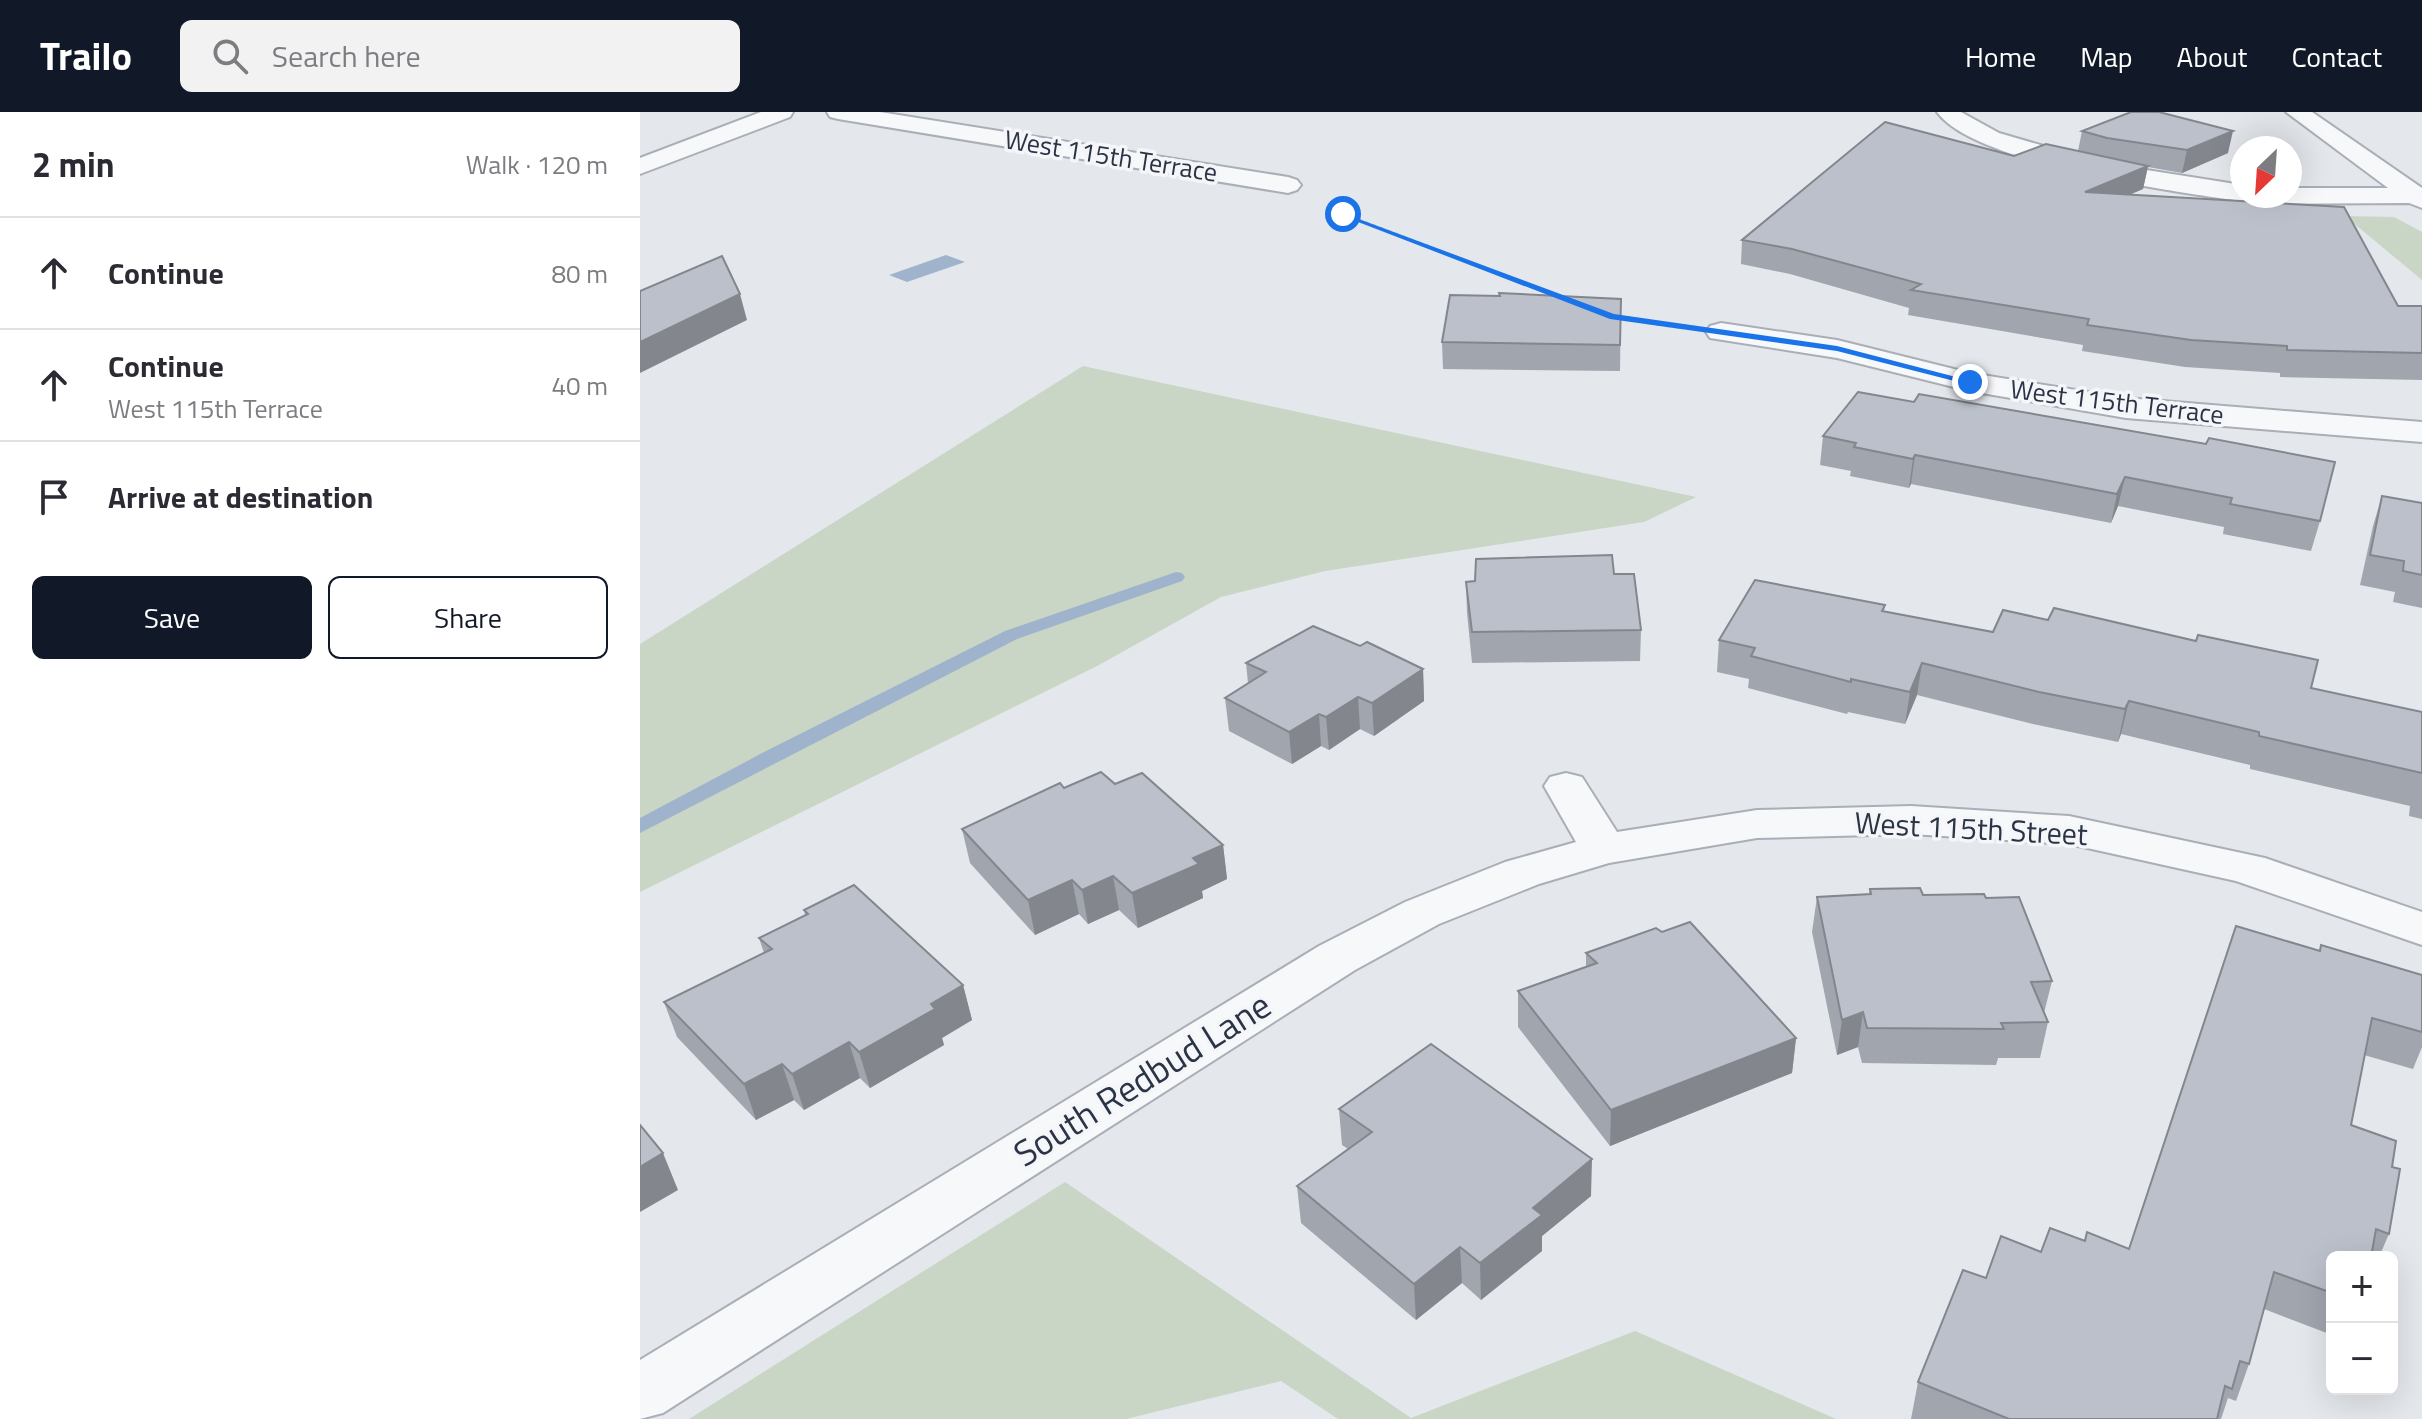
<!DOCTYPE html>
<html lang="en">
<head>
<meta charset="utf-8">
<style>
	:root { --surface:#fff; --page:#f2f2f3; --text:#2b2b33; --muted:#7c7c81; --line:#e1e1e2; --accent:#111827 }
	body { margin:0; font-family:"Titillium Web",sans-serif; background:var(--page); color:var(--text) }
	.controls { position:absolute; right:24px; bottom:24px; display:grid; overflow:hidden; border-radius:12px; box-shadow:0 8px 32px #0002 }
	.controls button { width:72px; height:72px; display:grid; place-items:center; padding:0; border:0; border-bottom:2px solid var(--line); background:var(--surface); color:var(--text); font:40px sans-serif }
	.compass { position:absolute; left:1590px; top:24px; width:72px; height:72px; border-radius:50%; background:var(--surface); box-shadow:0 8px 32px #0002; rotate:205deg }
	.stop { position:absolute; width:24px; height:24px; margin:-18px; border:6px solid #1a73e8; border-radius:50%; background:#fff }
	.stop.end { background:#1a73e8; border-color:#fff; box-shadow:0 2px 8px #0008 }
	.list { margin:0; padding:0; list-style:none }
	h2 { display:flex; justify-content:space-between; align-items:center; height:104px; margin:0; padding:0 32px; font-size:34px }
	h2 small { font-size:26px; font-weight:400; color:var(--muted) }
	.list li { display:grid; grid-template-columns:52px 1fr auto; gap:24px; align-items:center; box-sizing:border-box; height:112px; padding:0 32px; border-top:2px solid var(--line) }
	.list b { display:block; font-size:30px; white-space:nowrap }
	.list p { margin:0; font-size:26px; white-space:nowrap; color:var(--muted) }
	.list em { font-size:26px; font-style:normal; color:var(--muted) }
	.actions { display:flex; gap:16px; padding:24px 32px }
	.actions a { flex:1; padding:18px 0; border:2px solid var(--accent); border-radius:12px; text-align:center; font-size:28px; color:var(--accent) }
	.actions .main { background:var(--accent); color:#fff }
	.icon { flex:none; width:44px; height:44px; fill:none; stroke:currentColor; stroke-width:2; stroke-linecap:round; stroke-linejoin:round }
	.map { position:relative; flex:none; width:1782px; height:1307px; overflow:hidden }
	header { display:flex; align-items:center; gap:48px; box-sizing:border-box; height:112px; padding:0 40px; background:var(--accent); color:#fff }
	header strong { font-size:38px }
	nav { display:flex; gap:44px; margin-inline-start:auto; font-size:28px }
	.search { width:560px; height:72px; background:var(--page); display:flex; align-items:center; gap:20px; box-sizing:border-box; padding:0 28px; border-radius:12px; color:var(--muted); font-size:30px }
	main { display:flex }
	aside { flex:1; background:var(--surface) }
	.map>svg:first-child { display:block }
	.green { fill:#c9d6c5 }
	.water { fill:#9fb4cc }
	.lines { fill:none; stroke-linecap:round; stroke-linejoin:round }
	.stream { fill:#9fb4cc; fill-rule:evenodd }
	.minor-casing { stroke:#a9aeb7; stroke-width:4 }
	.path-far1 { stroke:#c2c5cb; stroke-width:3; stroke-dasharray:4 4; stroke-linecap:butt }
	.path { stroke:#c2c5cb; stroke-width:4; stroke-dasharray:5 5; stroke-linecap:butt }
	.minor { fill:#f7f8fa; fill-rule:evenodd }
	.wall { fill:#a1a5ae }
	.shaded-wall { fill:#83868d }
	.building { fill:#bbc0ca; stroke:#83868d; stroke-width:2 }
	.route { fill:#1a73e8 }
	.labels { text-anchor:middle; stroke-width:7; stroke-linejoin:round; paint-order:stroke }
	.far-street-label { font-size:26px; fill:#2b3445; stroke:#f4f6f9 }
	.street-label { font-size:30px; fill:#2b3445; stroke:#f4f6f9 }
	.near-street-label { font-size:36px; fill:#2b3445; stroke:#f4f6f9 }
</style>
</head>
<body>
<header>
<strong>Trailo</strong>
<div class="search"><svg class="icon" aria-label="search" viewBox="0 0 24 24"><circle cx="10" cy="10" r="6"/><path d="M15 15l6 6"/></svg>Search here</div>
<nav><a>Home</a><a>Map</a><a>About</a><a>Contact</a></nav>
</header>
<main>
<aside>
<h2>2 min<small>Walk · 120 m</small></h2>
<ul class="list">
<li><svg class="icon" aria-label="ahead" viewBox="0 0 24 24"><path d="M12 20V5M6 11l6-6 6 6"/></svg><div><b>Continue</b></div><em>80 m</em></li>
<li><svg class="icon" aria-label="ahead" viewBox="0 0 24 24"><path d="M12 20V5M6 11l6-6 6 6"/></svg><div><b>Continue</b><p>West 115th Terrace</p></div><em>40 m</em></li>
<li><svg class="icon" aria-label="arrive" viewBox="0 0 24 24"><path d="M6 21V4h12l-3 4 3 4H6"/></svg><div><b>Arrive at destination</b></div></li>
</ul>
<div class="actions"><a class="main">Save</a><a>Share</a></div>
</aside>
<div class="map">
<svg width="1782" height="1307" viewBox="0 0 1782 1307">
	<rect width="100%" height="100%" fill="#e4e7ec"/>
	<g class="green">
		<path d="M 1705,104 L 1754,105 L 1782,120 L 1782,168 Z"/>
		<path d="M 443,254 L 1056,385 L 1004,410 L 685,459 L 581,485 L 457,554 L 0,780 L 0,532 Z"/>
		<path d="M 425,1070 L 771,1306 L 995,1219 L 1196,1307 L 698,1307 L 641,1269 L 486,1307 L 49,1307 Z"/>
	</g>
	<path class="water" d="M 306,143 L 325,150 L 267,170 L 249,163 Z"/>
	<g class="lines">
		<path class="stream" d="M 536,460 L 542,461 L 545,465 L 542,469 L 377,527 L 0,721 L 0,706 L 126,639 L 365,519 Z"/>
		<defs>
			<g id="minor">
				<path d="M 121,0 L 153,0 L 150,5 L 0,62 L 0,46 Z"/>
				<path d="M 187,0 L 240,0 L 648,65 L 657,68 L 661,73 L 657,78 L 648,81 L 198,7 L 190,5 Z"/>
				<path d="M 1297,0 L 1321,0 L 1359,21 L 1462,51 L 1602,73 L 1602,84 L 1650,84 L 1650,76 L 1748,76 L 1646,0 L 1672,0 L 1782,76 L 1782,96 L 1769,91 L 1625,92 L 1616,89 L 1612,84 L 1602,89 C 1538,81 1333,51 1297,0 Z"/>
				<path d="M 1081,211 L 1197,228 L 1330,261 L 1486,286 L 1782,310 L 1782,330 L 1486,306 L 1330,279 L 1197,246 L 1070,226 L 1066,220 L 1070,214 Z"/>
				<path d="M 926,661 L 942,665 L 977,720 L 1117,698 L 1271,694 L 1429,704 L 1625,746 L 1782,800 L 1782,833 L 1596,769 L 1429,732 L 1271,722 L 1117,726 L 969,751 L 899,772 L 799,812 L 715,858 L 23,1301 L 0,1307 L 0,1248 L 679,834 L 765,790 L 865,750 L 936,730 L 904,674 L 910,665 Z"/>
			</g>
		</defs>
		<use href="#minor" class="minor-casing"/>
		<g class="path-far1">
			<path d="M 689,93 L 703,102 L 921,185"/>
			<path d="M 975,205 L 1019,212"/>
		</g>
		<path class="path" d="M 1006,210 L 1040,215"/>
		<use href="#minor" class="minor"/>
	</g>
	<g class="wall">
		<path d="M 1442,19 L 1588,41 L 1542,61 L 1508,55 L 1503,77 L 1491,82 L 1758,194 L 1782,194 L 1782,268 L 1640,265 L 1640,261 L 1545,255 L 1442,239 L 1443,233 L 1268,203 L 1269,196 L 1150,162 L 1101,152 L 1102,128 L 1374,44 L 1438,39 Z"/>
		<path d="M 981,187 L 980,259 L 803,257 L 802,230 Z"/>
		<path d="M 1218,280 L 1680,409 L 1671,439 L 1583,422 L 1584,415 L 1478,394 L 1471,411 L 1271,372 L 1269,376 L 1210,364 L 1211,359 L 1180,353 L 1183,324 Z"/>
		<path d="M 1742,384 L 1782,391 L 1782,496 L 1753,490 L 1755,480 L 1720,473 L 1733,414 Z"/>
		<path d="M 974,462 L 1001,518 L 1000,549 L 832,551 L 827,501 L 826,470 Z"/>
		<path d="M 1245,493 L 1244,500 L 1671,576 L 1782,600 L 1782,707 L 1769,704 L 1770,694 L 1610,657 L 1610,653 L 1481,622 L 1478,630 L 1393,612 L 1277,583 L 1265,612 L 1208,600 L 1207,602 L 1108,576 L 1109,567 L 1077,560 L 1079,528 Z"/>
		<path d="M 720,534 L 783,557 L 784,589 L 734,624 L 720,617 L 689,638 L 681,634 L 652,652 L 589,619 L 585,586 L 608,571 L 606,551 Z"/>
		<path d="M 475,672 L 583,733 L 587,767 L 562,779 L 563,786 L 498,816 L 479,798 L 448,812 L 439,802 L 395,823 L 330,751 L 322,717 L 424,676 Z"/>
		<path d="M 1230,777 L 1283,783 L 1346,786 L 1412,869 L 1404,901 L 1408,910 L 1400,946 L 1358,946 L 1356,953 L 1222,951 L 1218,935 L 1197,943 L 1172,820 L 1177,785 L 1229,782 Z"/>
		<path d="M 164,798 L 323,873 L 332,908 L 302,926 L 304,933 L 230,976 L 220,966 L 164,998 L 154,988 L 116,1008 L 37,925 L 24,890 L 124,841 L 119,826 L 165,803 Z"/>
		<path d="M 1022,820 L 1156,926 L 1152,961 L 970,1034 L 878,915 L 878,879 L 946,855 L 946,841 Z"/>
		<path d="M 1681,833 L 1782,863 L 1782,935 L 1773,957 L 1724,943 L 1711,1013 L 1752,1055 L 1749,1122 L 1739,1145 L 1692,1145 L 1692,1223 L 1624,1197 L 1609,1252 L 1596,1289 L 1588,1286 L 1581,1307 L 1271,1307 L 1278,1270 L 1346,1166 L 1401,1140 L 1444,1129 L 1447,1120 L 1489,1137 L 1679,839 Z"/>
		<path d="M 699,997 L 951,1084 L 902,1124 L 902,1139 L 841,1188 L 822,1171 L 776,1208 L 661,1111 L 657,1074 L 708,1037 L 702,1033 Z"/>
	</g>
	<g class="shaded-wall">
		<path d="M 1593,19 L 1588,41 L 1542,61 L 1547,38 Z"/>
		<path d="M 1508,54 L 1503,77 L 1441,103 L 1445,80 Z"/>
		<path d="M 100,182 L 107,208 L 0,261 L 0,230 Z"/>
		<path d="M 1275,343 L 1271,372 L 1269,376 L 1273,347 Z"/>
		<path d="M 1485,365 L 1478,394 L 1471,411 L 1477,382 Z"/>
		<path d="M 1282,551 L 1277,583 L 1265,612 L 1270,580 Z"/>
		<path d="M 783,557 L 784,589 L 734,624 L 732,591 Z"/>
		<path d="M 718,585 L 720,617 L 689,638 L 686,605 Z"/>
		<path d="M 1489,589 L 1481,622 L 1478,630 L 1485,597 Z"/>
		<path d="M 679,602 L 681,634 L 652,652 L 649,620 Z"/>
		<path d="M 583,733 L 587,767 L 562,779 L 563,786 L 498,816 L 492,781 L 553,746 Z"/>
		<path d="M 473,764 L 479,798 L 448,812 L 442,778 Z"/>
		<path d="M 432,768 L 439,802 L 395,823 L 388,788 Z"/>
		<path d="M 323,873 L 332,908 L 302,926 L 304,933 L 230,976 L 219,940 L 291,892 Z"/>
		<path d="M 1223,900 L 1218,935 L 1197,943 L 1202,908 Z"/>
		<path d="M 1156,926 L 1152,961 L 970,1034 L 971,998 Z"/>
		<path d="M 209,930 L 220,966 L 164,998 L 152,962 Z"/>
		<path d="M 142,952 L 154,988 L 116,1008 L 104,972 Z"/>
		<path d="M 23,1041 L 38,1078 L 0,1100 L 0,1055 Z"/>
		<path d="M 952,1047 L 951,1084 L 902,1124 L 902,1139 L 841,1188 L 840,1151 L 893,1096 Z"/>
		<path d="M 820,1135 L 822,1171 L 776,1208 L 774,1172 Z"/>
	</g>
	<g class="building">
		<path d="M 1491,0 L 1519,0 L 1593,19 L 1547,38 L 1467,26 L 1442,19 Z"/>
		<path d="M 1245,10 L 1374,44 L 1406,32 L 1508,54 L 1445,80 L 1704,95 L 1758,194 L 1782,194 L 1782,241 L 1647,238 L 1647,234 L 1551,228 L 1447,213 L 1449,207 L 1271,178 L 1281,172 L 1152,137 L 1102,128 Z"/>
		<path d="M 82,144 L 100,182 L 0,230 L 0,179 Z"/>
		<path d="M 859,181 L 981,187 L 980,233 L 802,230 L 810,183 L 860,184 Z"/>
		<path d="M 1218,280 L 1274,290 L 1279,282 L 1566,332 L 1569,326 L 1695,350 L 1680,409 L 1590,392 L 1592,386 L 1485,365 L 1477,382 L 1275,343 L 1273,347 L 1214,335 L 1216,331 L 1183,324 Z"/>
		<path d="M 1742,384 L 1782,391 L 1782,463 L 1763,459 L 1764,449 L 1730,443 Z"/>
		<path d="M 972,443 L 974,462 L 994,462 L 1001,518 L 832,520 L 826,470 L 835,469 L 836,447 Z"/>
		<path d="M 1115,468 L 1245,493 L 1242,499 L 1353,520 L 1363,498 L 1408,508 L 1414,496 L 1556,529 L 1558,523 L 1678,548 L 1671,576 L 1782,600 L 1782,661 L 1619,624 L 1619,620 L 1489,589 L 1485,597 L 1399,580 L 1282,551 L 1270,580 L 1211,567 L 1211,570 L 1111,544 L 1115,536 L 1079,528 Z"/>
		<path d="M 673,514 L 720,534 L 727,530 L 783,557 L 732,591 L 718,585 L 686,605 L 679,602 L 649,620 L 585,586 L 626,560 L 606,551 Z"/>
		<path d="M 461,660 L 475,672 L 502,661 L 583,733 L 553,746 L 559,752 L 492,781 L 473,764 L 442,778 L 432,768 L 388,788 L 322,717 L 420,671 L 424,676 Z"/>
		<path d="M 214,773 L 323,873 L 291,892 L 295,897 L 219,940 L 209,930 L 152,962 L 142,952 L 104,972 L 24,890 L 132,837 L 119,826 L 168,802 L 164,798 Z"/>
		<path d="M 1280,776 L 1283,783 L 1344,782 L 1346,786 L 1379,785 L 1412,869 L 1391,870 L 1408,910 L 1361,911 L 1364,917 L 1227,916 L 1223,900 L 1202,908 L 1177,785 L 1231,782 L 1230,777 Z"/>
		<path d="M 1050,810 L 1156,926 L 971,998 L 878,879 L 957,851 L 946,841 L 1016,816 L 1022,820 Z"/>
		<path d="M 1596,814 L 1680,839 L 1681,833 L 1782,863 L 1782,920 L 1732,906 L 1711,1013 L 1756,1029 L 1752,1055 L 1760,1057 L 1749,1122 L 1736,1117 L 1731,1145 L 1692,1145 L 1692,1181 L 1634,1160 L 1609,1252 L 1600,1249 L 1592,1277 L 1585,1274 L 1577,1307 L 1369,1307 L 1278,1270 L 1323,1158 L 1346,1166 L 1361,1124 L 1401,1140 L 1410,1116 L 1445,1129 L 1447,1120 L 1489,1137 Z"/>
		<path d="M 791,932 L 952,1047 L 893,1096 L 902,1103 L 840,1151 L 820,1135 L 774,1172 L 657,1074 L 732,1020 L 699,997 Z"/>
		<path d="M 0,1013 L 23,1041 L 0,1055 Z"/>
	</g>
	<path class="route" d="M 700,100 L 974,202 L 1197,234 L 1335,270 L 1330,273 L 1197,239 L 970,207 L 700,103 Z"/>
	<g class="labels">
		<g class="far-street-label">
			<text transform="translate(471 44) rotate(9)" y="9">West 115th Terrace</text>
			<text transform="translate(1477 290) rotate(7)" y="9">West 115th Terrace</text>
		</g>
		<g class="street-label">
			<text transform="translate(1331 717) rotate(3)" y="10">West 115th Street</text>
		</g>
		<g class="near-street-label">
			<text transform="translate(502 967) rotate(-32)" y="13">South Redbud Lane</text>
		</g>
	</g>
</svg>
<div class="controls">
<button>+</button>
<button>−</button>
</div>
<svg class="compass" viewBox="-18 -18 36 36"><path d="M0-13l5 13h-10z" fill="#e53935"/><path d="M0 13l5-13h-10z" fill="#7c7c81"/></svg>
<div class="stop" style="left:703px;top:102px"></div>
<div class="stop end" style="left:1330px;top:270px"></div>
</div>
</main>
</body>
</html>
